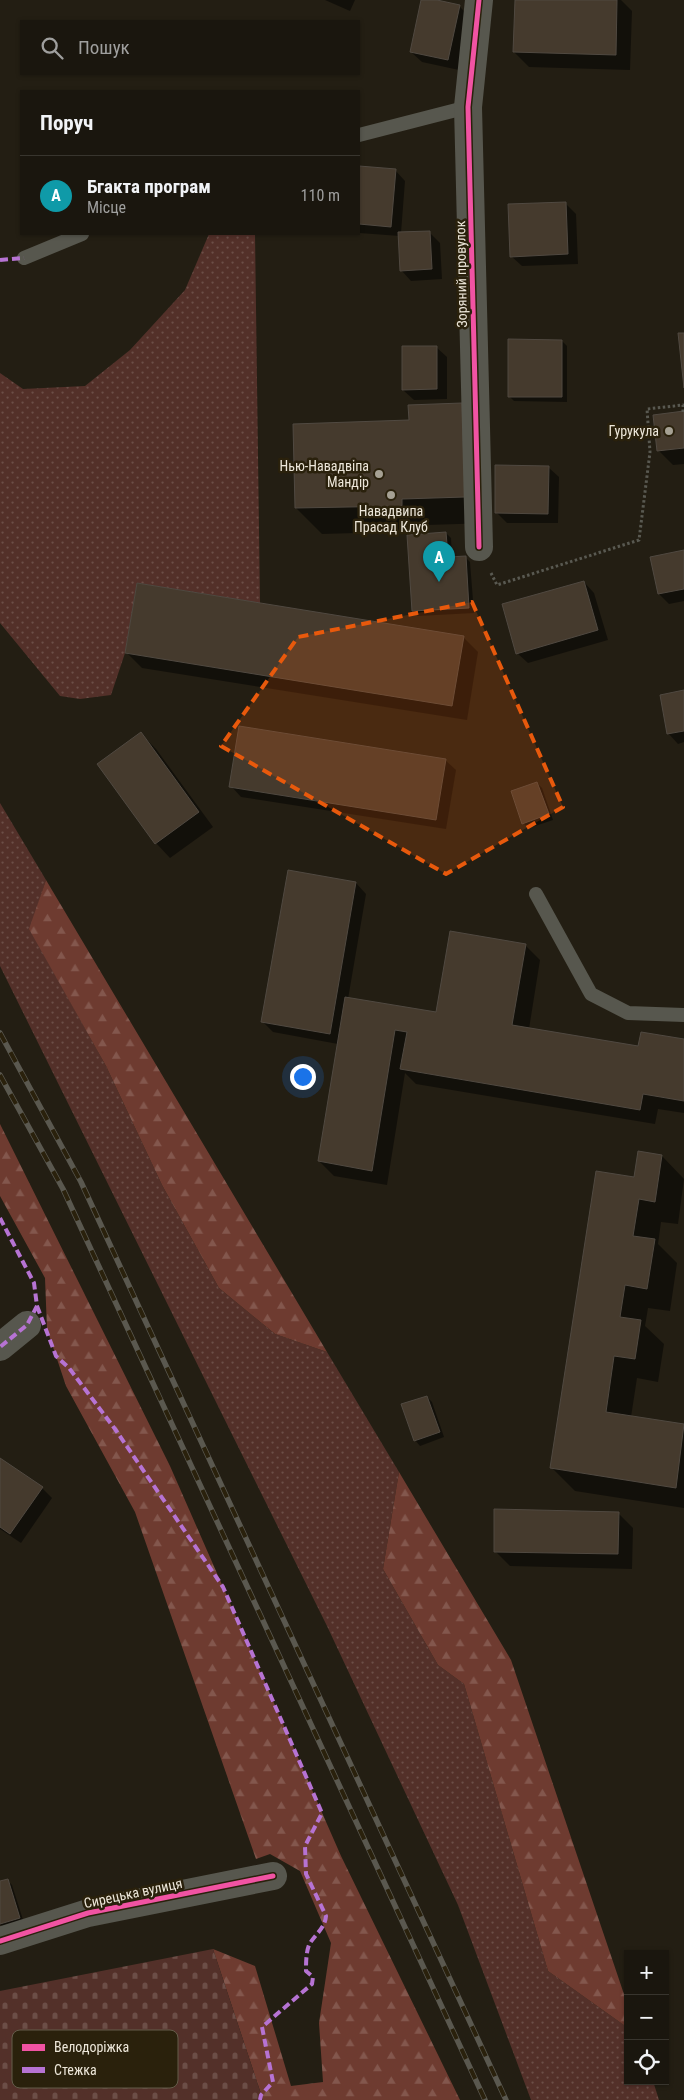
<!DOCTYPE html>
<html lang="uk">
<head>
<meta charset="utf-8">
<style>
	:root { --surface:#1a160e; --page:#231f17; --text:#f1f3f6; --muted:#9f9f9e; --line:#38352e; --accent:#a6a194 }
	body { margin:0; font-family:"Roboto Condensed",sans-serif; background:var(--page); color:var(--text) }
	.controls { position:absolute; right:15px; bottom:15px; display:grid; overflow:hidden; border-radius:0px; box-shadow:0 1px 4px #0004 }
	.controls button { width:45px; height:45px; display:grid; place-items:center; padding:0; border:0; border-bottom:1px solid var(--line); background:var(--surface); color:var(--text); font:25px sans-serif }
	.you { position:absolute; left:302px; top:1076px; width:18px; height:18px; margin:-12px; border:4px solid #fff; border-radius:50%; background:#1a73e8; box-shadow:0 0 0 8px #1a73e833 }
	.badge { display:grid; place-items:center; width:32px; height:32px; border-radius:50%; background:var(--accent); color:#fff; font-size:16px; font-weight:700 }
	.pin { position:absolute; translate:-50% -41px; filter:drop-shadow(0 1px 2px #0008) }
	.pin::after { content:''; position:absolute; top:26px; width:18px; height:15px; background:inherit; clip-path:polygon(0 0,100% 0,50% 100%) }
	.list { margin:0; padding:0; list-style:none }
	h2 { display:flex; justify-content:space-between; align-items:center; height:65px; margin:0; padding:0 20px; font-size:21px }
	h2 small { font-size:16px; font-weight:400; color:var(--muted) }
	.list li { display:grid; grid-template-columns:32px 1fr auto; gap:15px; align-items:center; box-sizing:border-box; height:80px; padding:0 20px; border-top:1px solid var(--line) }
	.list b { display:block; font-size:19px; white-space:nowrap }
	.list p { margin:0; font-size:16px; white-space:nowrap; color:var(--muted) }
	.list em { font-size:16px; font-style:normal; color:var(--muted) }
	.icon { flex:none; width:28px; height:28px; fill:none; stroke:currentColor; stroke-width:2; stroke-linecap:round; stroke-linejoin:round }
	.map { position:relative; flex:none; width:684px; height:2100px; overflow:hidden }
	.search { position:absolute; background:var(--surface); box-shadow:0 1px 4px #0004; left:20px; top:20px; width:340px; height:55px; display:flex; align-items:center; gap:12px; box-sizing:border-box; padding:0 18px; border-radius:0px; color:var(--muted); font-size:19px }
	.panel { position:absolute; background:var(--surface); box-shadow:0 1px 4px #0004; left:20px; top:90px; width:340px; height:145px; border-radius:0px }
	.map>svg:first-child { display:block }
	.grass { fill:url(#grass-dots) }
	.forest { fill:url(#forest-firs) }
	.cemetery { fill:url(#cemetery-stones) }
	.shadow { fill:#0007 }
	.building { fill:#453a2d; stroke:#504941 }
	.lines { fill:none; stroke-linecap:round; stroke-linejoin:round }
	.path { stroke:#595951; stroke-width:3; stroke-dasharray:2.5 2.5; stroke-linecap:butt }
	.service { stroke:#57574e; stroke-width:14 }
	.minor { stroke:#57574e; stroke-width:28 }
	.rail-casing { stroke:#5a584f; stroke-width:5.5 }
	.rail { stroke:#2a210c; stroke-width:4; stroke-dasharray:11; stroke-linecap:butt }
	.quiet { stroke:#b673d3; stroke-width:4; stroke-dasharray:8 4; stroke-linecap:butt }
	.cycleway-casing { stroke:#2a210c; stroke-width:8 }
	.cycleway { stroke:#f153a3; stroke-width:5 }
	.marked { fill:#e8590c; fill-opacity:0.2; stroke:#e8590c; stroke-width:4; stroke-dasharray:10 6; stroke-linejoin:round }
	.poi-dot { fill:#a6a194; stroke:#2a210c; stroke-width:2 }
	.labels { text-anchor:middle; stroke-width:5; stroke-linejoin:round; paint-order:stroke }
	.street-label { font-size:14px; fill:#ede7da; stroke:#2a210c }
	.poi-label { font-size:14px; fill:#ede7da; stroke:#2a210c; text-anchor:end }
	.key { fill:#2a210c; stroke:#645c4a; stroke-width:1 }
	.key-label { font-size:14px; fill:#ede7da }
</style>
</head>
<body>
<div class="map">
<svg width="684" height="2100" viewBox="0 0 684 2100">
	<defs>
		<pattern id="grass-dots" width="8" height="8" patternUnits="userSpaceOnUse" patternTransform="scale(1.25)"><rect width="8" height="8" fill="#533029"/><path d="M2 2h.1M6 6h.1" fill="none" stroke="#6c4e47" stroke-width="1.8" stroke-linecap="round"/></pattern>
		<pattern id="forest-firs" width="22" height="20" patternUnits="userSpaceOnUse" patternTransform="scale(1.25)"><rect width="22" height="20" fill="#6e3b30"/><path d="M5 1l3.5 6h-7zM16 11l3.5 6h-7z" fill="#83574d"/></pattern>
		<pattern id="cemetery-stones" width="16" height="16" patternUnits="userSpaceOnUse" patternTransform="scale(1.25)"><rect width="16" height="16" fill="#533029"/><path d="M2 7V4a2 2 0 0 1 4 0v3zM10 15v-3a2 2 0 0 1 4 0v3z" fill="#6c4e47"/></pattern>
	</defs>
	<rect width="100%" height="100%" fill="#231e13"/>
	<g class="grass">
		<path d="M 209,234 L 255,234 L 260,603 L 137,583 L 125,653 L 111,695 L 80,699 L 60,696 L 0,623 L 0,373 L 23,389 L 85,386 L 130,350 L 185,290 Z"/>
		<path d="M 0,803 L 46,880 L 30,929 L 106,1066 L 162,1185 L 219,1288 L 275,1334 L 327,1352 L 399,1472 L 383,1569 L 438,1665 L 464,1684 L 548,1971 L 628,2028 L 628,2081 L 653,2081 L 659,2100 L 531,2100 L 458,1905 L 327,1626 L 0,966 Z"/>
	</g>
	<g class="forest">
		<path d="M 46,880 L 327,1352 L 275,1334 L 219,1288 L 162,1185 L 106,1066 L 29,929 Z"/>
		<path d="M 0,1124 L 170,1466 L 341,1856 L 460,2100 L 263,2100 L 213,1949 L 255,1966 L 291,2086 L 323,2082 L 319,2023 L 331,1943 L 300,1871 L 270,1854 L 256,1859 L 135,1512 L 66,1386 L 47,1329 L 45,1278 L 0,1196 Z"/>
		<path d="M 399,1472 L 511,1660 L 628,2006 L 628,2028 L 548,1971 L 464,1684 L 438,1665 L 383,1569 Z"/>
	</g>
	<path class="cemetery" d="M 213,1949 L 263,2100 L 0,2100 L 0,1991 Z"/>
	<g class="shadow">
		<path d="M 325,0 L 355,0 L 350,11 Z"/>
		<path d="M 422,0 L 459,6 L 469,16 L 459,70 L 422,62 L 411,52 Z"/>
		<path d="M 516,0 L 621,0 L 632,11 L 630,70 L 529,67 L 514,52 Z"/>
		<path d="M 359,167 L 395,170 L 405,181 L 401,233 L 429,232 L 440,243 L 442,279 L 411,281 L 401,270 L 400,236 L 359,233 Z"/>
		<path d="M 565,203 L 576,214 L 578,264 L 522,266 L 511,256 Z"/>
		<path d="M 562,341 L 567,346 L 567,402 L 514,401 L 509,396 Z"/>
		<path d="M 436,347 L 447,357 L 447,399 L 414,400 L 403,390 Z"/>
		<path d="M 684,413 L 684,464 L 673,465 L 658,450 Z"/>
		<path d="M 410,421 L 490,523 L 427,525 L 427,531 L 322,534 L 296,508 Z"/>
		<path d="M 548,467 L 559,477 L 558,523 L 507,523 L 496,512 Z"/>
		<path d="M 446,533 L 451,538 L 452,558 L 465,557 L 470,562 L 474,613 L 418,616 L 413,611 Z"/>
		<path d="M 684,552 L 684,601 L 669,604 L 659,594 Z"/>
		<path d="M 584,582 L 594,593 L 608,640 L 528,663 L 517,653 Z"/>
		<path d="M 463,637 L 478,652 L 467,720 L 142,668 L 127,653 Z"/>
		<path d="M 684,692 L 684,742 L 678,744 L 668,733 Z"/>
		<path d="M 141,734 L 156,749 L 213,827 L 170,858 L 156,843 Z"/>
		<path d="M 445,760 L 456,770 L 446,829 L 241,797 L 231,786 Z"/>
		<path d="M 537,783 L 542,788 L 553,820 L 529,828 L 523,823 Z"/>
		<path d="M 356,883 L 366,894 L 348,999 L 437,1013 L 525,945 L 540,960 L 529,1029 L 639,1047 L 684,1040 L 684,1113 L 658,1109 L 655,1124 L 416,1084 L 405,1073 L 387,1185 L 334,1176 L 319,1161 L 338,1044 L 273,1032 L 263,1022 Z"/>
		<path d="M 662,1156 L 684,1179 L 678,1224 L 661,1222 L 658,1244 L 677,1263 L 670,1311 L 648,1308 L 645,1326 L 664,1344 L 658,1382 L 637,1378 L 631,1417 L 684,1425 L 684,1508 L 575,1491 L 552,1468 L 635,1179 Z"/>
		<path d="M 427,1397 L 432,1402 L 444,1437 L 420,1446 L 415,1440 Z"/>
		<path d="M 0,1459 L 42,1488 L 52,1498 L 21,1543 L 0,1529 Z"/>
		<path d="M 618,1513 L 633,1528 L 632,1569 L 510,1566 L 495,1551 Z"/>
		<path d="M 7,1880 L 12,1885 L 24,1923 L 5,1929 L 0,1924 L 0,1882 Z"/>
	</g>
	<g class="building">
		<path d="M 421,0 L 437,0 L 460,5 L 448,60 L 410,52 Z"/>
		<path d="M 515,0 L 617,0 L 616,55 L 513,52 Z"/>
		<path d="M 359,166 L 396,169 L 391,227 L 359,224 Z"/>
		<path d="M 566,202 L 568,254 L 510,257 L 508,204 Z"/>
		<path d="M 430,231 L 432,269 L 400,271 L 398,232 Z"/>
		<path d="M 678,333 L 684,333 L 684,388 Z"/>
		<path d="M 508,339 L 562,340 L 562,397 L 508,397 Z"/>
		<path d="M 402,346 L 437,346 L 437,389 L 402,390 Z"/>
		<path d="M 462,403 L 465,497 L 402,499 L 402,506 L 295,508 L 293,424 L 409,420 L 408,405 Z"/>
		<path d="M 684,411 L 684,448 L 657,451 L 653,415 Z"/>
		<path d="M 495,465 L 549,466 L 548,514 L 495,513 Z"/>
		<path d="M 446,532 L 448,557 L 466,556 L 469,608 L 412,611 L 407,535 Z"/>
		<path d="M 684,550 L 684,589 L 658,594 L 650,557 Z"/>
		<path d="M 584,581 L 598,630 L 516,654 L 502,604 Z"/>
		<path d="M 137,583 L 464,636 L 452,706 L 125,653 Z"/>
		<path d="M 684,690 L 684,731 L 667,734 L 660,695 Z"/>
		<path d="M 239,726 L 446,759 L 436,820 L 229,787 Z"/>
		<path d="M 141,732 L 199,812 L 155,844 L 97,764 Z"/>
		<path d="M 537,782 L 549,814 L 522,824 L 511,791 Z"/>
		<path d="M 288,870 L 356,882 L 330,1034 L 261,1022 Z"/>
		<path d="M 450,931 L 526,944 L 512,1025 L 638,1046 L 641,1032 L 684,1039 L 684,1101 L 643,1094 L 640,1110 L 400,1069 L 407,1032 L 395,1030 L 372,1171 L 318,1161 L 345,997 L 436,1012 Z"/>
		<path d="M 638,1151 L 662,1155 L 655,1202 L 639,1199 L 633,1236 L 655,1239 L 647,1289 L 625,1285 L 620,1317 L 641,1320 L 635,1359 L 614,1356 L 606,1412 L 684,1424 L 676,1488 L 550,1468 L 596,1171 L 634,1177 Z"/>
		<path d="M 427,1396 L 440,1432 L 414,1441 L 401,1404 Z"/>
		<path d="M 0,1458 L 43,1487 L 10,1534 L 0,1527 Z"/>
		<path d="M 494,1509 L 619,1512 L 618,1554 L 494,1552 Z"/>
		<path d="M 8,1879 L 20,1918 L 0,1924 L 0,1881 Z"/>
	</g>
	<g class="lines">
		<path class="path" d="M 491,573 L 497,585 L 639,540 L 650,452 L 647,409 L 683,405 L 683,412"/>
		<g class="service">
			<path d="M 359,135 L 468,107"/>
			<path d="M 24,258 L 82,234"/>
			<path d="M 536,894 L 591,994 L 628,1013 L 684,1015"/>
		</g>
		<g class="minor">
			<path d="M 479,0 L 468,107 L 479,547"/>
			<path d="M 0,1347 L 27,1325"/>
			<path d="M 0,1941 L 88,1913 L 273,1876"/>
		</g>
		<defs>
			<g id="rail">
				<path d="M 0,1033 L 81,1182 L 506,2100"/>
				<path d="M 0,1075 L 63,1189 L 485,2100"/>
			</g>
		</defs>
		<use href="#rail" class="rail-casing"/>
		<use href="#rail" class="rail"/>
		<g class="quiet">
			<path d="M 0,260 L 24,258"/>
			<path d="M 0,1218 L 34,1283 L 37,1306 L 27,1325 L 0,1347"/>
			<path d="M 37,1306 L 56,1356 L 69,1368 L 115,1429 L 223,1587 L 322,1813 L 305,1846 L 306,1874 L 326,1916 C 325,1929 314,1935 309,1945 C 306,1953 306,1963 306,1971 L 313,1977 L 312,1984 L 262,2027 L 273,2082 L 261,2095 L 260,2100"/>
		</g>
		<defs>
			<g id="cycleway">
				<path d="M 479,0 L 468,107 L 479,547"/>
				<path d="M 0,1941 L 88,1913 L 273,1876"/>
			</g>
		</defs>
		<use href="#cycleway" class="cycleway-casing"/>
		<use href="#cycleway" class="cycleway"/>
	</g>
	<path class="marked" d="M 472,602 L 563,807 L 446,874 L 221,746 L 298,637 Z"/>
	<g class="poi-dot">
		<circle cx="669" cy="431" r="5"/>
		<circle cx="379" cy="474" r="5"/>
		<circle cx="391" cy="495" r="5"/>
	</g>
	<g class="labels">
		<g class="street-label">
			<text transform="translate(461 274) rotate(-91)" y="5">Зоряний провулок</text>
			<text transform="translate(133 1893) rotate(-12)" y="5">Сирецька вулиця</text>
		</g>
		<g class="poi-label">
			<text x="659" y="436">Гурукула</text>
			<text x="369" y="471">Нью-Навадвіпа<tspan x="369" dy="16">Мандір</tspan></text>
			<text x="391" y="516" text-anchor="middle">Навадвипа<tspan x="391" dy="16">Прасад Клуб</tspan></text>
		</g>
	</g>
	<rect x="12" y="2030" width="166" height="58" rx="8" class="key"/>
	<rect x="22" y="2044" width="23" height="7" fill="#f153a3"/>
	<rect x="22" y="2067" width="23" height="6" fill="#b673d3"/>
	<g class="key-label">
		<text x="54" y="2052">Велодоріжка</text>
		<text x="54" y="2075">Стежка</text>
	</g>
</svg>
<div class="controls">
<button>+</button>
<button>−</button>
<button><svg class="icon" aria-label="locate" viewBox="0 0 24 24"><circle cx="12" cy="12" r="6"/><path d="M12 2v4M12 18v4M2 12h4M18 12h4"/></svg></button>
</div>
<div class="you"></div>
<div class="pin badge" style="left:439px;top:582px;background:#0f9aa8">A</div>
<div class="search"><svg class="icon" aria-label="search" viewBox="0 0 24 24"><circle cx="10" cy="10" r="6"/><path d="M15 15l6 6"/></svg>Пошук</div>
<section class="panel">
<h2>Поруч<small></small></h2>
<ul class="list">
<li><span class="badge" style="background:#0f9aa8">A</span><div><b>Бгакта програм</b><p>Місце</p></div><em>110 m</em></li>
</ul>
</section>
</div>
</body>
</html>
